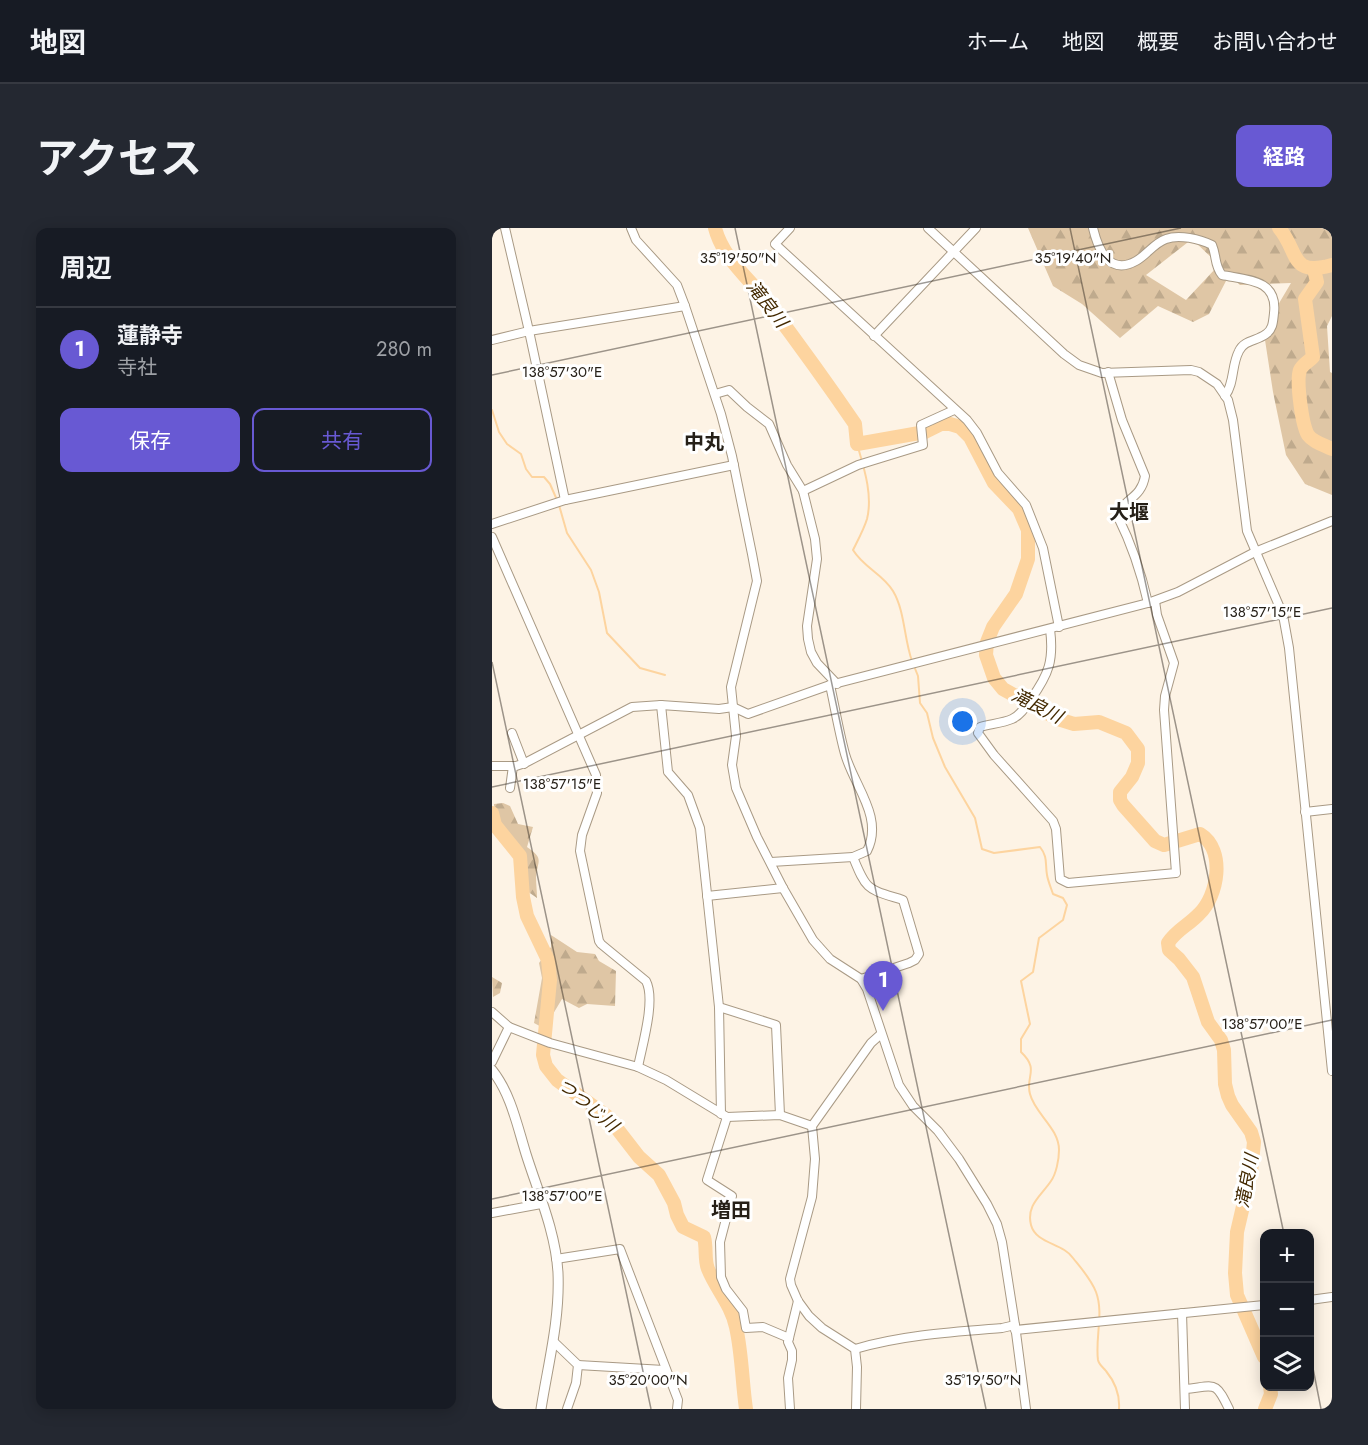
<!DOCTYPE html>
<html lang="ja">
<head>
<meta charset="utf-8">
<style>
	:root { --surface:#171b24; --page:#242831; --text:#f1f3f6; --muted:#9ea1a6; --line:#363941; --accent:#6859d3 }
	body { margin:0; font-family:Jost,"Noto Sans JP",sans-serif; background:var(--page); color:var(--text) }
	.controls { position:absolute; right:18px; bottom:18px; display:grid; overflow:hidden; border-radius:12px; box-shadow:0 3px 15px #0003 }
	.controls button { width:54px; height:54px; display:grid; place-items:center; padding:0; border:0; border-bottom:2px solid var(--line); background:var(--surface); color:var(--text); font:30px sans-serif }
	.you { position:absolute; left:471px; top:494px; width:21px; height:21px; margin:-15px; border:4px solid #fff; border-radius:50%; background:#1a73e8; box-shadow:0 0 0 9px #1a73e833 }
	.badge { display:grid; place-items:center; width:39px; height:39px; border-radius:50%; background:var(--accent); color:#fff; font-size:20px; font-weight:700 }
	.pin { position:absolute; translate:-50% -50px; filter:drop-shadow(0 2px 3px #0008) }
	.pin::after { content:''; position:absolute; top:32px; width:21px; height:18px; background:inherit; clip-path:polygon(0 0,100% 0,50% 100%) }
	.list { margin:0; padding:0; list-style:none }
	h2 { display:flex; justify-content:space-between; align-items:center; height:78px; margin:0; padding:0 24px; font-size:26px }
	h2 small { font-size:20px; font-weight:400; color:var(--muted) }
	.list li { display:grid; grid-template-columns:39px 1fr auto; gap:18px; align-items:center; box-sizing:border-box; height:84px; padding:0 24px; border-top:2px solid var(--line) }
	.list b { display:block; font-size:22px; white-space:nowrap }
	.list p { margin:0; font-size:20px; white-space:nowrap; color:var(--muted) }
	.list em { font-size:20px; font-style:normal; color:var(--muted) }
	.actions { display:flex; gap:12px; padding:18px 24px }
	.actions a { flex:1; padding:14px 0; border:2px solid var(--accent); border-radius:12px; text-align:center; font-size:21px; color:var(--accent) }
	.actions .main { background:var(--accent); color:#fff }
	.icon { flex:none; width:33px; height:33px; fill:none; stroke:currentColor; stroke-width:2; stroke-linecap:round; stroke-linejoin:round }
	.map { position:relative; flex:none; width:840px; height:1181px; overflow:hidden; border-radius:12px }
	header { display:flex; align-items:center; gap:36px; box-sizing:border-box; height:84px; padding:0 30px; background:var(--surface); border-bottom:2px solid var(--line) }
	header strong { font-size:28px }
	nav { display:flex; gap:33px; margin-inline-start:auto; font-size:21px }
	.intro { display:flex; align-items:center; justify-content:space-between; box-sizing:border-box; height:144px; padding:0 36px }
	h1 { margin:0; font-size:42px }
	.button { padding:15px 27px; border-radius:12px; background:var(--accent); color:#fff; font-size:21px; font-weight:700 }
	main { display:flex; gap:36px; padding:0 36px }
	aside { flex:1; background:var(--surface); border-radius:12px; box-shadow:0 3px 15px #0003 }
	.map>svg:first-child { display:block }
	.forest { fill:url(#forest-firs) }
	.lines { fill:none; stroke-linecap:round; stroke-linejoin:round }
	.stream { stroke:#fdd49f; stroke-width:2 }
	.river { stroke:#fdd49f; stroke-width:14 }
	.minor-casing { stroke:#a99a85; stroke-width:10 }
	.major-casing { stroke:#a99a85; stroke-width:11 }
	.minor { stroke:#fff; stroke-width:8 }
	.major { stroke:#fff; stroke-width:9 }
	.ticks { fill:none; stroke:#262018; stroke-width:1.5; stroke-opacity:0.45 }
	.labels { text-anchor:middle; stroke-width:6; stroke-linejoin:round; paint-order:stroke }
	.water-label { font-size:18px; font-style:italic; fill:#432900; stroke:#fff }
	.quarter-label { font-size:20px; font-weight:bold; fill:#262018; stroke:#fff }
	.ticks-label { font-size:15px; text-anchor:middle; fill:#262018; stroke:#fff; stroke-width:6; stroke-linejoin:round; paint-order:stroke }
</style>
</head>
<body>
<header>
<strong>地図</strong>
<nav><a>ホーム</a><a>地図</a><a>概要</a><a>お問い合わせ</a></nav>
</header>
<div class="intro"><h1>アクセス</h1><a class="button">経路</a></div>
<main>
<aside>
<h2>周辺<small></small></h2>
<ul class="list">
<li><span class="badge">1</span><div><b>蓮静寺</b><p>寺社</p></div><em>280 m</em></li>
</ul>
<div class="actions"><a class="main">保存</a><a>共有</a></div>
</aside>
<div class="map">
<svg width="840" height="1181" viewBox="0 0 840 1181">
	<defs>
		<pattern id="forest-firs" width="22" height="20" patternUnits="userSpaceOnUse" patternTransform="scale(1.5)"><rect width="22" height="20" fill="#dfc6a5"/><path d="M5 1l3.5 6h-7zM16 11l3.5 6h-7z" fill="#bfaa8d"/></pattern>
	</defs>
	<rect width="100%" height="100%" fill="#fdf3e5"/>
	<g class="forest">
		<path d="M 536,0 L 830,0 L 840,4 L 840,88 L 835,98 L 838,144 L 840,145 L 840,267 L 813,256 L 794,227 L 781,164 L 773,112 L 783,82 L 799,55 L 748,57 L 700,11 L 654,47 L 694,72 L 724,40 L 735,51 L 717,86 L 701,94 L 666,78 L 628,110 L 590,76 L 561,58 Z"/>
		<path d="M 11,575 L 18,578 L 26,596 L 41,599 L 35,619 C 52,631 46,631 44,649 C 44,656 45,663 45,670 L 35,663 L 20,620 L 4,600 L 2,576 Z"/>
		<path d="M 59,707 L 85,724 L 103,726 L 107,733 L 124,743 L 123,778 L 95,776 L 87,780 L 70,771 L 61,786 L 59,804 L 42,795 L 50,750 L 47,735 L 59,719 Z"/>
		<path d="M 0,749 L 10,755 L 8,765 L 1,769 Z"/>
	</g>
	<g class="lines">
		<g class="stream">
			<path d="M 0,182 L 7,204 L 15,216 L 29,226 L 34,241 L 40,249 L 52,249 L 58,256 L 65,272"/>
			<path d="M 365,216 C 372,240 381,267 375,291 C 372,301 366,312 361,322 C 372,340 391,346 401,363 C 413,383 412,411 420,433"/>
			<path d="M 67,277 L 75,305 L 99,342 L 107,364 L 115,405 L 148,440 L 173,447"/>
			<path d="M 422,438 L 426,448 L 428,475 L 435,485 L 441,510 L 453,539 L 483,590 L 490,621 L 502,625 L 548,619 C 556,629 553,635 555,647 C 556,653 559,660 561,666 L 571,670 L 575,677 L 571,692 L 547,710 L 541,744 L 529,753 L 538,796 L 529,811 L 529,824 C 548,842 533,848 538,866 C 543,886 567,900 567,922 C 567,932 564,946 559,953 C 549,968 534,977 539,997 C 544,1016 571,1015 581,1030 C 589,1040 599,1051 604,1064 C 612,1085 603,1110 606,1132 C 607,1137 611,1139 614,1143 C 623,1154 628,1167 627,1181"/>
		</g>
		<g class="river">
			<path d="M 223,0 C 231,31 258,51 276,75 C 306,115 335,155 363,196 L 365,216 L 433,204 L 449,196 L 458,196 L 468,199 L 478,209 L 502,255 L 527,281 L 536,302 L 536,331 L 524,366 L 501,399 L 495,414 L 494,427 L 502,450 L 511,461 L 566,491 L 582,496 L 607,494 L 634,505 L 646,521 L 646,535 L 640,549 L 628,564 L 628,572 L 631,577 L 663,613 L 672,617 L 708,606 C 734,622 726,668 707,686 C 697,697 684,702 676,715 L 677,722 L 687,731 L 701,749 L 716,794 L 729,812 L 732,822 L 733,856 L 736,868 L 740,877 L 759,904 L 762,914 L 759,944 L 745,1004 L 743,1045 L 745,1067 L 772,1129"/>
			<path d="M 787,0 C 807,23 797,49 840,37"/>
			<path d="M 822,41 L 825,54 L 813,71 L 821,129 C 817,133 810,137 808,142 C 804,153 810,197 816,207 C 821,214 832,217 840,221"/>
			<path d="M 0,585 L 3,597 L 28,628 L 31,669 L 35,688 L 56,732 L 58,752 L 51,827 L 54,838 L 65,852 L 116,889 L 147,929 L 167,947 L 182,975 L 185,987 L 191,999 L 212,1009 C 215,1020 212,1031 216,1041 C 224,1061 239,1076 244,1099 C 250,1126 250,1153 254,1181"/>
			<path d="M 773,1181 L 779,1166 L 778,1158"/>
		</g>
		<defs>
			<g id="minor">
				<path d="M 13,0 L 37,103 L 73,272"/>
				<path d="M 139,0 L 144,12 L 185,57 L 193,78 L 229,186 L 240,228 L 260,326 L 265,353 L 239,459 L 244,508 L 240,537 L 244,560 L 265,609 L 291,660 L 321,712 L 338,731 L 369,751 L 375,761 L 407,857 L 421,878 L 446,903 L 467,931 L 495,976 L 505,996 L 510,1014 L 523,1097 L 534,1181"/>
				<path d="M 298,0 L 283,16 L 475,192 L 485,205 L 506,245 L 534,277 L 551,320 L 567,399"/>
				<path d="M 436,0 L 572,126 L 587,137 L 610,145 L 699,142 L 707,144 L 725,156 L 736,172 L 741,192 L 755,303 L 791,387 L 797,420 L 840,843"/>
				<path d="M 601,0 C 606,21 617,48 644,33 C 655,27 662,15 674,11 C 687,6 708,11 720,17 C 725,29 722,37 730,47 C 755,52 786,51 782,85 C 781,94 781,101 774,106 C 765,113 752,112 747,123 C 739,138 743,154 733,168"/>
				<path d="M 382,108 L 484,0"/>
				<path d="M 0,112 L 37,103 L 193,78"/>
				<path d="M 616,144 L 630,192 L 653,248 C 649,272 630,270 626,289 C 640,317 649,344 656,375"/>
				<path d="M 223,166 L 237,162 L 255,179 L 277,196 L 295,237 L 311,263 L 323,311 L 325,331 L 315,398 L 316,411 L 319,424 L 325,435 L 345,456"/>
				<path d="M 311,263 L 366,237 L 431,217 L 429,197 L 462,182"/>
				<path d="M 0,296 L 73,272 L 242,237"/>
				<path d="M 0,309 L 104,547 L 105,565 L 90,607 L 88,623 L 107,713 L 109,716 L 154,753 C 164,772 150,818 146,839"/>
				<path d="M 558,401 C 562,432 557,446 539,471 C 534,478 529,487 520,491 C 511,495 499,496 488,499 L 486,505 L 502,527 L 561,593 L 564,601 L 568,651 L 576,655 L 684,645 L 672,482 L 673,468 L 682,435 L 665,387 L 663,373"/>
				<path d="M 338,457 C 343,480 347,504 353,526 C 362,558 392,589 375,623 L 361,629"/>
				<path d="M 169,477 L 176,544 L 196,567 L 208,600 L 227,779 L 229,886"/>
				<path d="M 20,505 L 32,536"/>
				<path d="M 0,538 L 24,538 L 33,535 L 140,479 L 169,477 L 227,481 L 241,479 L 256,486 L 338,457 L 656,375 L 686,364 L 763,324 L 840,293"/>
				<path d="M 18,560 L 21,538"/>
				<path d="M 813,584 L 840,581"/>
				<path d="M 279,634 L 361,629 C 375,664 376,661 411,672 L 427,726 L 423,732 L 417,735 L 369,751"/>
				<path d="M 215,668 L 291,660"/>
				<path d="M 227,779 L 284,797 L 288,887"/>
				<path d="M 0,784 L 17,799"/>
				<path d="M 0,834 L 17,799 L 58,815 L 146,839 L 174,852 L 235,889 L 288,887 L 320,898"/>
				<path d="M 235,889 L 215,952 L 240,968 L 228,1014 L 229,1049 L 234,1061 L 251,1083 L 254,1100 L 271,1099 L 297,1110"/>
				<path d="M 0,985 L 49,976"/>
				<path d="M 64,1031 L 128,1021 L 186,1172 L 185,1181"/>
				<path d="M 818,1072 L 840,1069"/>
				<path d="M 690,1085 L 693,1181"/>
				<path d="M 523,1102 L 772,1077"/>
				<path d="M 62,1114 L 86,1137 L 84,1155 L 75,1181"/>
				<path d="M 363,1121 C 411,1107 461,1104 510,1100 L 523,1097"/>
				<path d="M 86,1137 L 172,1142"/>
				<path d="M 693,1161 C 724,1158 723,1152 737,1181"/>
				<path d="M 298,1181 L 296,1150 L 300,1132 L 300,1123 L 296,1114 L 306,1073"/>
				<path d="M 364,1181 L 365,1139 L 363,1121 L 330,1100 L 317,1088 L 306,1073 L 299,1057 L 298,1051 L 320,969 L 323,931 L 320,898 L 379,815 L 389,806"/>
			</g>
			<path id="major" d="M 0,842 C 19,866 25,897 34,926 C 46,964 64,1005 66,1045 C 68,1092 56,1136 49,1181"/>
		</defs>
		<use href="#minor" class="minor-casing"/>
		<use href="#major" class="major-casing"/>
		<use href="#minor" class="minor"/>
		<use href="#major" class="major"/>
	</g>
	<path class="ticks" d="M 243,0 L 494,1181M 578,0 L 792,1006M 0,147 L 689,0M 0,434 L 159,1181M 0,559 L 840,380M 0,971 L 840,792M 818,1125 L 829,1181"/>
	<g class="labels">
		<g class="water-label">
			<text transform="translate(275 76) rotate(52)" y="6">滝良川</text>
			<text transform="translate(545 478) rotate(27)" y="6">滝良川</text>
			<text transform="translate(96 877) rotate(40)" y="6">つつじ川</text>
			<text transform="translate(755 953) rotate(-79)" y="6">滝良川</text>
		</g>
		<g class="quarter-label">
			<text x="212" y="221">中丸</text>
			<text x="637" y="291">大堰</text>
			<text x="239" y="989">増田</text>
		</g>
	</g>
	<g class="ticks-label">
		<text x="246" y="35">35°19'50"N</text>
		<text x="581" y="35">35°19'40"N</text>
		<text x="70" y="149">138°57'30"E</text>
		<text x="770" y="389">138°57'15"E</text>
		<text x="70" y="561">138°57'15"E</text>
		<text x="770" y="801">138°57'00"E</text>
		<text x="70" y="973">138°57'00"E</text>
		<text x="156" y="1157">35°20'00"N</text>
		<text x="491" y="1157">35°19'50"N</text>
	</g>
</svg>
<div class="controls">
<button>+</button>
<button>−</button>
<button><svg class="icon" aria-label="layers" viewBox="0 0 24 24"><path d="M12 4l9 5-9 5-9-5zM3 14l9 5 9-5"/></svg></button>
</div>
<div class="you"></div>
<div class="pin badge" style="left:391px;top:783px">1</div>
</div>
</main>
</body>
</html>
